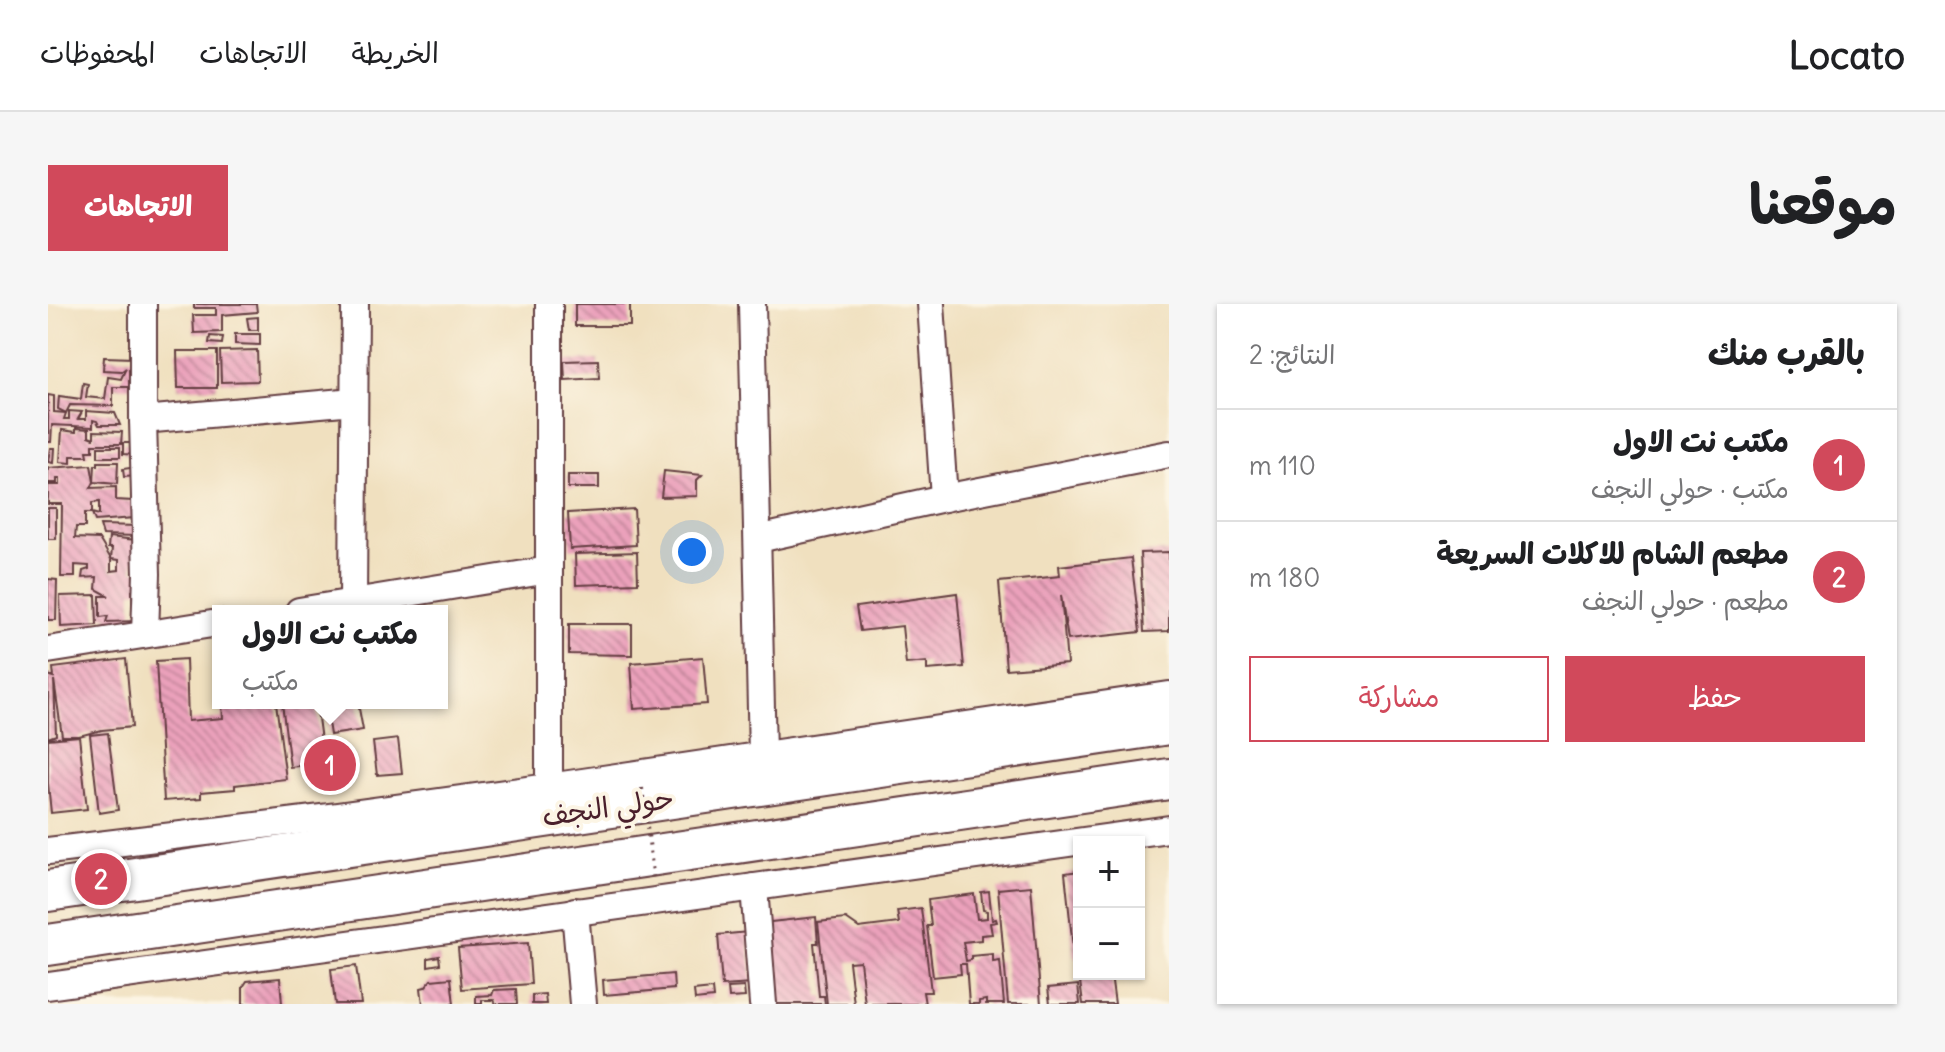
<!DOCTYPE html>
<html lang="ar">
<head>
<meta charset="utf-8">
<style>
	:root { --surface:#fff; --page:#f6f6f6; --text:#202124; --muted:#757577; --line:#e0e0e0; --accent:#d1495b }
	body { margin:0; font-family:Delius,"Playpen Sans Arabic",sans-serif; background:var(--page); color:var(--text); direction:rtl }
	.controls { position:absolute; right:24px; bottom:24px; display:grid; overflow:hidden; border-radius:0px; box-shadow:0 2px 6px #0004 }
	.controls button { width:72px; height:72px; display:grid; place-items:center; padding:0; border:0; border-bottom:2px solid var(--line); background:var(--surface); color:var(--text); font:40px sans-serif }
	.you { position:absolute; left:644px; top:248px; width:28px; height:28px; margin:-20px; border:6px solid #fff; border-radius:50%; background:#1a73e8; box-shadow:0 0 0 12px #1a73e833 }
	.badge { display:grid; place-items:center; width:52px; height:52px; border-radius:50%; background:var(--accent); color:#fff; font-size:26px; font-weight:700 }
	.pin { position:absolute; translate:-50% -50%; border:4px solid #fff; box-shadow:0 2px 8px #0006 }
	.popup { position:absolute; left:164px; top:301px; width:236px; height:104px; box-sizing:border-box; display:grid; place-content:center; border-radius:0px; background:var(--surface); filter:drop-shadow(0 2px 6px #0005); font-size:26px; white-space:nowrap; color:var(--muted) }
	.popup b { font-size:30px; color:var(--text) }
	.popup::after { content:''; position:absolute; left:50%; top:100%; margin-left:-16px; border:16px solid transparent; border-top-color:var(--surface) }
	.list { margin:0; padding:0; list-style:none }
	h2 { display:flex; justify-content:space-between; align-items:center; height:104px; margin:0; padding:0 32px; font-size:34px }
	h2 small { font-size:26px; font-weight:400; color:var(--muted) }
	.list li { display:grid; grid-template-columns:52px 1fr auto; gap:24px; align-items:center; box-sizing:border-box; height:112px; padding:0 32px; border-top:2px solid var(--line) }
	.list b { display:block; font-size:30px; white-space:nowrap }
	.list p { margin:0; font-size:26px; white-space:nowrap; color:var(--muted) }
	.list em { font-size:26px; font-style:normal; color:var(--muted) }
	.actions { display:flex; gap:16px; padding:24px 32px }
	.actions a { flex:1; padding:18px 0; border:2px solid var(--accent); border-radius:0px; text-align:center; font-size:28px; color:var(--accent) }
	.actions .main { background:var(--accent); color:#fff }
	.map { position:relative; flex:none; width:1121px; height:700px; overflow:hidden; direction:ltr; border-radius:0px }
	header { display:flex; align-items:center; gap:48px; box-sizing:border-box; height:112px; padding:0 40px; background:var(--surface); border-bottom:2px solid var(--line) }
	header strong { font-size:38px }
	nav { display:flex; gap:44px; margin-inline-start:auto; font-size:28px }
	.intro { display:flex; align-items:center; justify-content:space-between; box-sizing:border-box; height:192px; padding:0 48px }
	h1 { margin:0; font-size:56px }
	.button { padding:20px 36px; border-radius:0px; background:var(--accent); color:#fff; font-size:28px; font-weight:700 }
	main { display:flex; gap:48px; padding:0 48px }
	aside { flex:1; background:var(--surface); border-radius:0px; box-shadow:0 2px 6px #0004 }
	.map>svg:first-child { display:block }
	.building { fill:url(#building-back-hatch) }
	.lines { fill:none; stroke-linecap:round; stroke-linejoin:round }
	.minor-casing { stroke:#633c41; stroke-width:30 }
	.primary-casing { stroke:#633c41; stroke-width:44 }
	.minor { stroke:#fff; stroke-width:26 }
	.primary { stroke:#fff; stroke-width:40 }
	.path-bridge { stroke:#633c41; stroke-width:4; stroke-dasharray:2 6; stroke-linecap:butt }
	.labels { text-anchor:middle; stroke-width:8; stroke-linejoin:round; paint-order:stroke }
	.street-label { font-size:28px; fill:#4a1f2b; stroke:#fcf5e5 }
</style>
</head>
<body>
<header>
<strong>Locato</strong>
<nav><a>الخريطة</a><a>الاتجاهات</a><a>المحفوظات</a></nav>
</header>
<div class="intro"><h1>موقعنا</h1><a class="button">الاتجاهات</a></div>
<main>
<aside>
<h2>بالقرب منك<small>النتائج: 2</small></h2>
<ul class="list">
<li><span class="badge">1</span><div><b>مكتب نت الاول</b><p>مكتب · حولي النجف</p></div><em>110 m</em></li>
<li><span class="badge">2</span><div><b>مطعم الشام للاكلات السريعة</b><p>مطعم · حولي النجف</p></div><em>180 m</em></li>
</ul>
<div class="actions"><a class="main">حفظ</a><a>مشاركة</a></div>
</aside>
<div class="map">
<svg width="1121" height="700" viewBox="0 0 1121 700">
	<defs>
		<pattern id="building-back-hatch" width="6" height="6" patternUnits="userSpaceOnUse" patternTransform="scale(2)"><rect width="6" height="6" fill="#eba1bb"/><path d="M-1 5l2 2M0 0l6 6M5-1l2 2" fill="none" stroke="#c08398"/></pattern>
	</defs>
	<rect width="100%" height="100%" fill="#fcf5e5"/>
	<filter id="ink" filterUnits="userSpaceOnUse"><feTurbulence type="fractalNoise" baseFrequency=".0125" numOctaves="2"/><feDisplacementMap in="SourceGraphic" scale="16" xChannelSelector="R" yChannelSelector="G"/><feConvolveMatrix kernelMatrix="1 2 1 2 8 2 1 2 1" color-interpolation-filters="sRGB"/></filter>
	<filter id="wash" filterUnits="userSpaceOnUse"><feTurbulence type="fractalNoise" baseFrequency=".006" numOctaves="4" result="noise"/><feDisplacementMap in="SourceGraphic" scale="32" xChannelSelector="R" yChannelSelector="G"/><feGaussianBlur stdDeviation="1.8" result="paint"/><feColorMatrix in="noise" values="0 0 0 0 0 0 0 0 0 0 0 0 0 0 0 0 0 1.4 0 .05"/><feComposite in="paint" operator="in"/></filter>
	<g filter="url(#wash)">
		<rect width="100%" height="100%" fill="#f0e0bf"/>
		<g id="blocks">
			<g class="building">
				<path d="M 146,0 L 208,0 L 209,8 L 174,11 L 174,28 L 146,29 L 145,11 L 168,11 L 168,4 L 146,4 Z"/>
				<rect x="527" y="0" width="55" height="22"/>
				<path d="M 210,13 L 210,26 L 201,26 L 199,14 Z"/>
				<path d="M 187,30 L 212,30 L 212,41 L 187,40 Z"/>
				<path d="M 162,32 L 175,33 L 174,40 L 161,39 Z"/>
				<path d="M 209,46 L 210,77 L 173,78 L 172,47 Z"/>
				<path d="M 129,47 L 169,47 L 169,84 L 130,84 Z"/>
				<path d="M 56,53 L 85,54 L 84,83 L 65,83 L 65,102 L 22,101 L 18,109 L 10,105 L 11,92 L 33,95 L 35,79 L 40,80 L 38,93 L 57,95 L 60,73 L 73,75 L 78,64 L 74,67 L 55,66 Z"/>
				<path d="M 550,56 L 551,74 L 517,76 L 516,57 Z"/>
				<path d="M 0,91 L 6,92 L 6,108 L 18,109 L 16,115 L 21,115 L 21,107 L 34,108 L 30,115 L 38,115 L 38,107 L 67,109 L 72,121 L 51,121 L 49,117 L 45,116 L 45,123 L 4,121 L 3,138 L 0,138 Z"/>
				<path d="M 28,124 L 41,125 L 41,132 L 46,134 L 46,127 L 74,128 L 73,140 L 45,140 L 45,147 L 39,147 L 40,152 L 23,152 L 23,159 L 12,158 L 14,126 L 28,128 Z"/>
				<path d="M 75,139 L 90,139 L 90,151 L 75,150 Z"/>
				<rect x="50" y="143" width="22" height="10"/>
				<path d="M 2,144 L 6,144 L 5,159 L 0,158 Z"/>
				<path d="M 50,158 L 70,158 L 69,180 L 46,178 L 47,161 L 50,161 Z"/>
				<path d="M 43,161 L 46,178 L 43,184 L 68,183 L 68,196 L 85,197 L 86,214 L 47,217 L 44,209 L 51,211 L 51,198 L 44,199 L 44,209 L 37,209 L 37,223 L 28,223 L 27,234 L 51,235 L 63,255 L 63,267 L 71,266 L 71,256 L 63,255 L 64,244 L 60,244 L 61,233 L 88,236 L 85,267 L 92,266 L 93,286 L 84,287 L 84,312 L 89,308 L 90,317 L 58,318 L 60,312 L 52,313 L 52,292 L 61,292 L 48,285 L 49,273 L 34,274 L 35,267 L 41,265 L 41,262 L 27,261 L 27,273 L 13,273 L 14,200 L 0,200 L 0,181 L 12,181 L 12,175 L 9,175 L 9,179 L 0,179 L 0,164 Z"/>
				<path d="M 89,163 L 90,172 L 76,173 L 75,165 Z"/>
				<path d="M 616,167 L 654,171 L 649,176 L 649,192 L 613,193 Z"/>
				<rect x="520" y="171" width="31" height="13"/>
				<rect x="0" y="204" width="8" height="31"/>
				<path d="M 586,205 L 588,241 L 522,245 L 520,209 Z"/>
				<path d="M 52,221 L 89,222 L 89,232 L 55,231 Z"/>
				<path d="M 589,248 L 590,279 L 528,281 L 527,250 Z"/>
				<path d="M 1121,248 L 1121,327 L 1096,328 L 1092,249 Z"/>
				<path d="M 1083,254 L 1092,328 L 1020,336 L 1013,291 L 1019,360 L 958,365 L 951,278 L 1012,272 L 1011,262 Z"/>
				<path d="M 0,275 L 9,276 L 8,316 L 0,316 Z"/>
				<path d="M 909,289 L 916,363 L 879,366 L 879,358 L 858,360 L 854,322 L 812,327 L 808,303 Z"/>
				<path d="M 48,291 L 49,321 L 13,323 L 12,292 Z"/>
				<path d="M 521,320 L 584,320 L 584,351 L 521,350 Z"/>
				<path d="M 655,353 L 659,400 L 586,405 L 583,359 Z"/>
				<path d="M 78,355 L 84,423 L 54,426 L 31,432 L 14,432 L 6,376 L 8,431 L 0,434 L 0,371 L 6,373 L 5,364 Z"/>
				<path d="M 138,355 L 140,417 L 175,414 L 174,401 L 228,399 L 238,475 L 187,481 L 187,485 L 153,488 L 153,494 L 116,497 L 108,357 Z"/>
				<path d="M 234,399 L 268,399 L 276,459 L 242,463 Z"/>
				<path d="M 277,399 L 310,399 L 315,426 L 282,431 Z"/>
				<path d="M 60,429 L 70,506 L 51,509 L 42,431 Z"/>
				<path d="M 31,432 L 39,505 L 3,509 L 0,479 L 0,435 Z"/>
				<path d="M 350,435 L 354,469 L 329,471 L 325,438 Z"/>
				<path d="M 1031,567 L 1031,657 L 1026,653 L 1017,569 Z"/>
				<path d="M 983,582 L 993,700 L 960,700 L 950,585 Z"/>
				<path d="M 941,587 L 944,616 L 948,615 L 949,618 L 942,619 L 944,630 L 933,631 L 933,636 L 915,638 L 918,657 L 923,656 L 923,652 L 945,650 L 945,658 L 952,657 L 956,700 L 938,700 L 938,696 L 931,697 L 931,700 L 921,700 L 918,660 L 912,660 L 913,670 L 885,673 L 879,622 L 883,622 L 880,596 L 926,590 L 929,615 L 939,614 L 939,607 L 935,606 L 933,588 Z"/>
				<path d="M 873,604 L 883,688 L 875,688 L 877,700 L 817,700 L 812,657 L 801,658 L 806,700 L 779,700 L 770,618 L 798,615 L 811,624 L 851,619 L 849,607 Z"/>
				<path d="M 768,613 L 770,639 L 766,639 L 771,692 L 776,692 L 777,700 L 721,700 L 714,619 Z"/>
				<path d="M 700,628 L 704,680 L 674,682 L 670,631 Z"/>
				<path d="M 480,639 L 483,680 L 414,685 L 410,644 Z"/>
				<path d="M 391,652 L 392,660 L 380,662 L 380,654 Z"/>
				<path d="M 308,662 L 313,700 L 287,700 L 283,665 Z"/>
				<path d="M 625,670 L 626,685 L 556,691 L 555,676 Z"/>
				<path d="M 1031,670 L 1063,670 L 1067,700 L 1035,700 Z"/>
				<path d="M 232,674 L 234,700 L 195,700 L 195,683 L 199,677 Z"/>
				<path d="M 403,674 L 406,700 L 375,700 L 373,684 L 377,683 L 383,676 Z"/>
				<path d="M 1030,681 L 1032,700 L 1002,700 L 1000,684 Z"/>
				<path d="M 696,683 L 697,693 L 681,694 L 680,684 Z"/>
				<path d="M 468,685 L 469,700 L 448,700 L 446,696 L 434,696 L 434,700 L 428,700 L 428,692 L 444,691 L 446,686 Z"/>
				<path d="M 664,685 L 665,694 L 647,696 L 646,687 Z"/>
				<path d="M 497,690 L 498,700 L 484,700 L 484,691 Z"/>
			</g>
		</g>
	</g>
	<g filter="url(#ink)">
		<use href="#blocks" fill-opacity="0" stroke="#633c41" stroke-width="2"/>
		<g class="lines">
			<defs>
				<g id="minor">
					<path d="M 95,0 L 95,116 L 99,270 L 97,330"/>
					<path d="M 501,0 L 501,500"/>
					<path d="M 704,0 L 714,451"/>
					<path d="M 883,0 L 896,194"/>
					<path d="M 95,116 L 306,97"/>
					<path d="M 710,235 L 896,194 L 1121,150"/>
					<path d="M 305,299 L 307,0"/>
					<path d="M 251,307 L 501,266"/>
					<path d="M 0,346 L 170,319"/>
					<path d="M 0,547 L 290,512 L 501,483 L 1121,391"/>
					<path d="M 706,583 L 715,700"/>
					<path d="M 527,607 L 535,700"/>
					<path d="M 0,682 L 1121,525"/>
				</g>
				<g id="primary">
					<path d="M 0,587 L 1121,420"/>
					<path d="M 0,641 L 1121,475"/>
				</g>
			</defs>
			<use href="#minor" class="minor-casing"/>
			<use href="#primary" class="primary-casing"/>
			<use href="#minor" class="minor"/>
			<use href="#primary" class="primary"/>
			<path class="path-bridge" d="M 594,484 L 606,577"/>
		</g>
	</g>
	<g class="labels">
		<g class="street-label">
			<text transform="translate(560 503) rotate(-8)" y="10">حولي النجف</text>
		</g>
	</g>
</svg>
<div class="controls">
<button>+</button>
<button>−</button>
</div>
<div class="you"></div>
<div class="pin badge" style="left:282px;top:461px">1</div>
<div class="popup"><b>مكتب نت الاول</b>مكتب</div>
<div class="pin badge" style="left:53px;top:575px">2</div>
</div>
</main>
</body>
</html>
